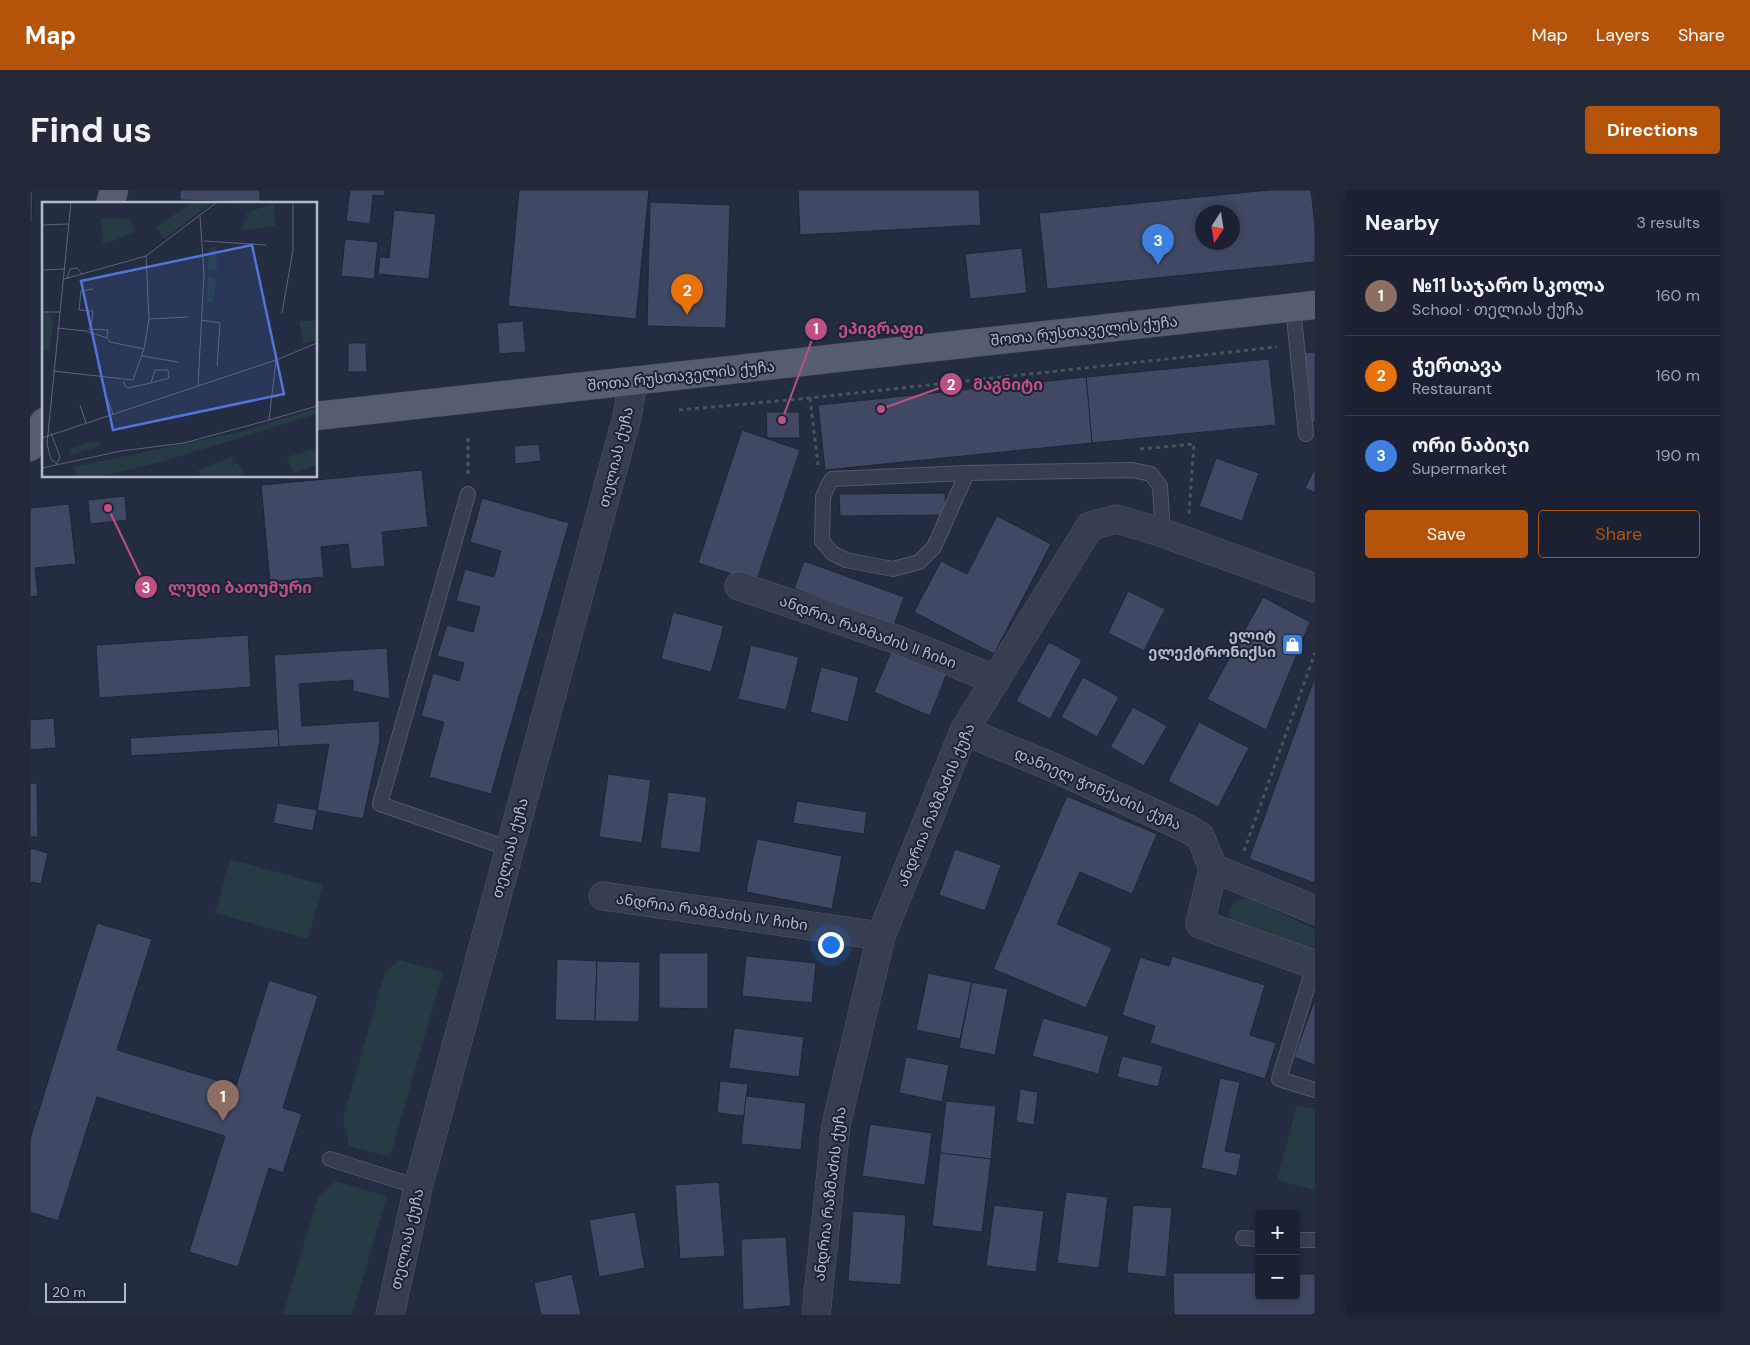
<!DOCTYPE html>
<html lang="en">
<head>
<meta charset="utf-8">
<style>
	:root { --surface:#1b2132; --page:#24293a; --text:#f1f3f6; --muted:#a0a3ac; --line:#393e4d; --accent:#b45309 }
	body { margin:0; font-family:"DM Sans","Noto Sans Georgian",sans-serif; background:var(--page); color:var(--text) }
	.controls { position:absolute; right:15px; bottom:15px; display:grid; overflow:hidden; border-radius:5px; box-shadow:0 2px 8px #0003 }
	.controls button { width:45px; height:45px; display:grid; place-items:center; padding:0; border:0; border-bottom:1px solid var(--line); background:var(--surface); color:var(--text); font:25px sans-serif }
	.compass { position:absolute; left:1165px; top:15px; width:45px; height:45px; border-radius:50%; background:var(--surface); box-shadow:0 2px 8px #0003; rotate:192deg }
	.scale { position:absolute; left:15px; bottom:12px; width:81px; box-sizing:border-box; padding-left:5px; border:2px solid #b5bacc; border-top:0; font-size:14px; line-height:18px; white-space:nowrap; color:#b5bacc; -webkit-text-stroke:4px #1d2337; paint-order:stroke }
	.you { position:absolute; left:800px; top:754px; width:18px; height:18px; margin:-12px; border:4px solid #fff; border-radius:50%; background:#1a73e8; box-shadow:0 0 0 8px #1a73e833 }
	.badge { display:grid; place-items:center; width:32px; height:32px; border-radius:50%; background:var(--accent); color:#fff; font-size:16px; font-weight:700 }
	.pin { position:absolute; translate:-50% -41px; filter:drop-shadow(0 1px 2px #0008) }
	.pin::after { content:''; position:absolute; top:26px; width:18px; height:15px; background:inherit; clip-path:polygon(0 0,100% 0,50% 100%) }
	.list { margin:0; padding:0; list-style:none }
	h2 { display:flex; justify-content:space-between; align-items:center; height:65px; margin:0; padding:0 20px; font-size:21px }
	h2 small { font-size:16px; font-weight:400; color:var(--muted) }
	.list li { display:grid; grid-template-columns:32px 1fr auto; gap:15px; align-items:center; box-sizing:border-box; height:80px; padding:0 20px; border-top:1px solid var(--line) }
	.list b { display:block; font-size:19px; white-space:nowrap }
	.list p { margin:0; font-size:16px; white-space:nowrap; color:var(--muted) }
	.list em { font-size:16px; font-style:normal; color:var(--muted) }
	.actions { display:flex; gap:10px; padding:15px 20px }
	.actions a { flex:1; padding:11px 0; border:1px solid var(--accent); border-radius:5px; text-align:center; font-size:18px; color:var(--accent) }
	.actions .main { background:var(--accent); color:#fff }
	.map { position:relative; flex:none; width:1285px; height:1125px; overflow:hidden; border-radius:5px }
	header { display:flex; align-items:center; gap:30px; box-sizing:border-box; height:70px; padding:0 25px; background:var(--accent); color:#fff }
	header strong { font-size:24px }
	nav { display:flex; gap:28px; margin-inline-start:auto; font-size:18px }
	.intro { display:flex; align-items:center; justify-content:space-between; box-sizing:border-box; height:120px; padding:0 30px }
	h1 { margin:0; font-size:35px }
	.button { padding:12px 22px; border-radius:5px; background:var(--accent); color:#fff; font-size:18px; font-weight:700 }
	main { display:flex; gap:30px; padding:0 30px }
	aside { flex:1; background:var(--surface); border-radius:5px; box-shadow:0 2px 8px #0003 }
	.map>svg:first-child { display:block }
	.green { fill:#263b43 }
	.building { fill:#404863; stroke:#1f2539; fill-rule:evenodd }
	.lines { fill:none; stroke-linecap:round; stroke-linejoin:round }
	.lane-casing { stroke:#53596c; stroke-width:16 }
	.street-casing { stroke:#53596c; stroke-width:29 }
	.primary-casing { stroke:#42475b; stroke-width:29 }
	.path { stroke:#445860; stroke-width:3; stroke-dasharray:4 4; stroke-linecap:butt }
	.lane { stroke:#383e52; stroke-width:14 }
	.street { stroke:#383e52; stroke-width:28 }
	.primary { stroke:#565d72; stroke-width:28 }
	.labels { text-anchor:middle; stroke-width:4; stroke-linejoin:round; paint-order:stroke }
	.street-label { font-size:15px; fill:#b5bacc; stroke:#1d2337 }
	.poi-label { font-size:15px; font-weight:bold; fill:#b5bacc; stroke:#1d2337; text-anchor:end }
	.inset-road { fill:none; stroke:#5e6579; stroke-width:1 }
	.view { fill:#5274d4; fill-opacity:0.15; stroke:#5274d4; stroke-width:2.5 }
	.inset-edge { fill:none; stroke:#b5bacc; stroke-width:2.5 }
	.leader { fill:none; stroke:#bd5183; stroke-width:2 }
	.callout-dot { fill:#bd5183; stroke:#1d2337; stroke-width:2 }
	.mark-label { font-size:15px; text-anchor:middle; font-weight:bold; fill:#fff }
	.callout-label { font-size:16px; text-anchor:middle; font-weight:bold; fill:#bd5183; stroke:#1d2337; stroke-width:4; stroke-linejoin:round; paint-order:stroke }
</style>
</head>
<body>
<header>
<strong>Map</strong>
<nav><a>Map</a><a>Layers</a><a>Share</a></nav>
</header>
<div class="intro"><h1>Find us</h1><a class="button">Directions</a></div>
<main>
<div class="map">
<svg width="1285" height="1125" viewBox="0 0 1285 1125">
	<rect width="100%" height="100%" fill="#242c42"/>
	<g class="green">
		<path d="M 200,669 L 293,695 L 278,749 L 185,723 Z"/>
		<path d="M 1218,708 L 1285,739 L 1285,761 L 1209,742 L 1198,727 L 1201,717 L 1206,710 Z"/>
		<path d="M 369,770 L 413,782 L 360,967 L 319,956 L 313,929 L 355,782 Z"/>
		<path d="M 1267,915 L 1285,919 L 1285,1000 L 1247,990 Z"/>
		<path d="M 305,991 L 357,1006 L 322,1125 L 253,1125 L 288,1007 Z"/>
	</g>
	<g class="building">
		<path d="M 0,0 L 3,0 L 2,33 L 0,33 Z"/>
		<path d="M 150,0 L 230,0 L 230,12 L 150,10 Z"/>
		<path d="M 320,0 L 355,0 L 354,6 L 343,5 L 340,34 L 316,31 Z"/>
		<path d="M 489,0 L 619,0 L 606,129 L 478,116 Z"/>
		<path d="M 768,0 L 949,0 L 951,35 L 770,45 Z"/>
		<path d="M 1239,0 L 1281,0 L 1285,37 L 1285,72 L 1017,99 L 1009,23 ZM 1172,22 L 1202,22 L 1202,52 L 1172,52 Z"/>
		<path d="M 620,12 L 700,15 L 696,138 L 617,136 Z"/>
		<path d="M 364,20 L 406,24 L 399,89 L 348,84 L 350,67 L 359,68 Z"/>
		<path d="M 315,49 L 348,52 L 344,89 L 311,86 Z"/>
		<path d="M 992,58 L 997,103 L 940,109 L 935,64 Z"/>
		<path d="M 493,131 L 496,162 L 469,164 L 467,133 Z"/>
		<path d="M 318,153 L 336,153 L 337,182 L 318,182 Z"/>
		<path d="M 1285,162 L 1285,232 L 1281,233 L 1273,163 Z"/>
		<path d="M 1239,169 L 1246,235 L 1062,253 L 1056,187 Z"/>
		<path d="M 1056,187 L 1062,253 L 795,280 L 788,215 Z"/>
		<path d="M 736,222 L 769,222 L 770,248 L 737,248 Z"/>
		<path d="M 712,240 L 770,260 L 726,392 L 668,373 Z"/>
		<path d="M 509,254 L 511,271 L 485,274 L 484,256 Z"/>
		<path d="M 1186,268 L 1229,283 L 1212,331 L 1169,316 Z"/>
		<path d="M 1285,278 L 1285,303 L 1275,298 Z"/>
		<path d="M 392,280 L 398,337 L 352,342 L 355,376 L 321,379 L 318,354 L 291,357 L 294,387 L 240,392 L 231,295 Z"/>
		<path d="M 915,303 L 916,325 L 810,326 L 809,304 Z"/>
		<path d="M 95,306 L 97,330 L 60,334 L 58,310 Z"/>
		<path d="M 452,308 L 539,333 L 461,604 L 399,587 L 414,532 L 391,526 L 403,483 L 429,491 L 434,473 L 407,466 L 417,435 L 443,442 L 450,417 L 426,411 L 435,379 L 464,387 L 471,361 L 440,352 Z"/>
		<path d="M 39,314 L 46,374 L 5,378 L 8,406 L 0,407 L 0,318 Z"/>
		<path d="M 967,326 L 1021,354 L 964,464 L 884,422 L 911,371 L 937,384 Z"/>
		<path d="M 774,371 L 874,407 L 864,435 L 764,399 Z"/>
		<path d="M 1098,401 L 1135,419 L 1114,461 L 1078,443 Z"/>
		<path d="M 1233,407 L 1280,432 L 1236,540 L 1177,509 Z"/>
		<path d="M 643,422 L 694,436 L 681,482 L 631,469 Z"/>
		<path d="M 218,445 L 221,497 L 69,508 L 66,455 Z"/>
		<path d="M 1019,452 L 1052,470 L 1020,529 L 986,511 Z"/>
		<path d="M 721,455 L 769,467 L 756,520 L 708,509 Z"/>
		<path d="M 357,458 L 360,509 L 323,501 L 323,490 L 269,494 L 272,536 L 349,531 L 350,551 L 333,629 L 287,620 L 299,554 L 249,557 L 244,465 Z"/>
		<path d="M 862,460 L 917,483 L 900,526 L 844,502 Z"/>
		<path d="M 791,477 L 829,487 L 818,532 L 780,522 Z"/>
		<path d="M 1053,487 L 1089,507 L 1067,547 L 1031,527 Z"/>
		<path d="M 1285,487 L 1285,693 L 1219,669 Z"/>
		<path d="M 1103,517 L 1137,536 L 1114,576 L 1080,557 Z"/>
		<path d="M 24,528 L 26,558 L 0,560 L 0,530 Z"/>
		<path d="M 1169,532 L 1219,558 L 1188,617 L 1138,591 Z"/>
		<path d="M 248,539 L 249,557 L 101,566 L 100,548 Z"/>
		<path d="M 578,584 L 621,590 L 612,653 L 569,647 Z"/>
		<path d="M 0,593 L 7,593 L 8,647 L 0,647 Z"/>
		<path d="M 638,602 L 677,607 L 670,663 L 630,658 Z"/>
		<path d="M 1037,606 L 1127,644 L 1102,704 L 1050,682 L 1027,734 L 1082,758 L 1056,818 L 963,779 Z"/>
		<path d="M 767,611 L 837,622 L 834,644 L 763,633 Z"/>
		<path d="M 247,613 L 287,620 L 283,641 L 243,633 Z"/>
		<path d="M 727,649 L 812,666 L 802,719 L 716,702 Z"/>
		<path d="M 0,658 L 18,663 L 11,694 L 0,692 Z"/>
		<path d="M 925,659 L 971,675 L 955,721 L 909,705 Z"/>
		<path d="M 67,733 L 122,749 L 87,860 L 206,896 L 239,790 L 288,806 L 253,918 L 272,924 L 253,983 L 239,978 L 208,1077 L 159,1062 L 195,946 L 67,907 L 28,1031 L 0,1022 L 0,949 Z"/>
		<path d="M 629,763 L 678,763 L 678,819 L 629,818 Z"/>
		<path d="M 716,766 L 786,773 L 782,813 L 712,806 Z"/>
		<path d="M 1142,766 L 1235,795 L 1220,845 L 1246,853 L 1235,889 L 1120,853 L 1125,836 L 1092,825 L 1110,767 L 1139,776 Z"/>
		<path d="M 527,769 L 567,771 L 565,831 L 525,830 Z"/>
		<path d="M 567,771 L 610,772 L 609,832 L 565,831 Z"/>
		<path d="M 898,783 L 942,792 L 930,849 L 886,840 Z"/>
		<path d="M 942,792 L 978,799 L 965,865 L 929,858 Z"/>
		<path d="M 1285,809 L 1285,875 L 1264,867 Z"/>
		<path d="M 1013,828 L 1079,846 L 1068,884 L 1002,866 Z"/>
		<path d="M 704,838 L 774,847 L 769,887 L 699,878 Z"/>
		<path d="M 1092,866 L 1133,876 L 1128,897 L 1087,887 Z"/>
		<path d="M 876,867 L 919,875 L 912,912 L 869,903 Z"/>
		<path d="M 1190,888 L 1210,892 L 1195,961 L 1211,964 L 1207,986 L 1171,978 Z"/>
		<path d="M 690,891 L 718,894 L 714,926 L 687,923 Z"/>
		<path d="M 990,899 L 1008,902 L 1004,935 L 986,932 Z"/>
		<path d="M 716,906 L 776,913 L 771,960 L 711,954 Z"/>
		<path d="M 916,911 L 966,916 L 961,969 L 910,963 Z"/>
		<path d="M 840,934 L 902,943 L 895,995 L 832,986 Z"/>
		<path d="M 910,963 L 961,969 L 952,1042 L 902,1036 Z"/>
		<path d="M 689,992 L 695,1066 L 650,1069 L 645,995 Z"/>
		<path d="M 1036,1002 L 1078,1007 L 1069,1078 L 1027,1073 Z"/>
		<path d="M 964,1015 L 1014,1021 L 1006,1082 L 956,1076 Z"/>
		<path d="M 1103,1015 L 1142,1018 L 1136,1087 L 1097,1083 Z"/>
		<path d="M 823,1021 L 876,1025 L 871,1095 L 818,1091 Z"/>
		<path d="M 605,1022 L 615,1078 L 569,1087 L 559,1030 Z"/>
		<path d="M 756,1047 L 761,1116 L 713,1120 L 711,1049 Z"/>
		<path d="M 1143,1083 L 1229,1083 L 1229,1106 L 1266,1106 L 1266,1084 L 1285,1084 L 1285,1125 L 1144,1125 Z"/>
		<path d="M 542,1084 L 551,1125 L 511,1125 L 504,1093 Z"/>
	</g>
	<g class="lines">
		<defs>
			<g id="lane">
				<path d="M 1263,118 L 1276,244"/>
				<path d="M 937,283 L 904,357 L 889,372 L 863,379 L 816,370 L 802,363 L 792,351 L 793,307 L 798,295 L 802,289 L 937,283 L 1102,280 L 1121,284 L 1130,296 L 1133,343"/>
				<path d="M 438,304 L 350,614 L 480,659"/>
				<path d="M 1284,776 L 1249,889 L 1285,900"/>
				<path d="M 300,969 L 388,997"/>
				<path d="M 1213,1048 L 1229,1049"/>
				<path d="M 1266,1050 L 1285,1050"/>
			</g>
			<g id="street">
				<path d="M 709,396 L 868,450 L 966,490"/>
				<path d="M 934,541 L 1020,576 L 1158,639 L 1170,646 L 1183,678 L 1285,720"/>
				<path d="M 1183,678 L 1170,734 L 1285,775"/>
				<path d="M 573,706 L 851,746"/>
				<path d="M 360,1125 L 388,997 L 597,227 L 603,192"/>
				<path d="M 786,1125 L 806,935 L 851,746 L 934,541 L 1060,336 L 1087,329 L 1133,343 L 1285,398"/>
			</g>
			<g id="primary">
				<path d="M 80,14 L 84,0"/>
				<path d="M 286,226 L 1285,115"/>
				<path d="M 0,257 L 14,232"/>
			</g>
		</defs>
		<use href="#lane" class="lane-casing"/>
		<use href="#street" class="street-casing"/>
		<use href="#primary" class="primary-casing"/>
		<g class="path">
			<path d="M 780,208 L 788,275"/>
			<path d="M 649,220 L 780,208 L 1247,157"/>
			<path d="M 438,248 L 438,285"/>
			<path d="M 1110,259 L 1164,254 L 1159,324"/>
			<path d="M 1214,661 L 1285,463"/>
		</g>
		<use href="#lane" class="lane"/>
		<use href="#street" class="street"/>
		<use href="#primary" class="primary"/>
	</g>
	<defs>
		<symbol id="shop-square" viewBox="-11 -11 22 22"><rect x="-9" y="-9" width="18" height="18" rx="4" fill="#3f7fe0" stroke="#1d2337"/><path d="M-5-2.5h2.3a2.7 3.5 0 0 1 5.4 0H5L5.5 6h-11ZM-1.5-2.5h3a1.5 2.3 0 0 0-3 0Z" fill="#fff"/></symbol>
	</defs>
	<g fill-rule="evenodd">
		<use href="#shop-square" x="1250" y="442" width="25" height="25"/>
	</g>
	<g class="labels">
		<g class="street-label">
			<text transform="translate(1054 141) rotate(-6)" y="5">შოთა რუსთაველის ქუჩა</text>
			<text transform="translate(651 186) rotate(-6)" y="5">შოთა რუსთაველის ქუჩა</text>
			<text transform="translate(586 267) rotate(-76)" y="5">თელიას ქუჩა</text>
			<text transform="translate(838 442) rotate(20)" y="5">ანდრია რაზმაძის II ჩიხი</text>
			<text transform="translate(1068 599) rotate(24)" y="5">დანიელ ჭონქაძის ქუჩა</text>
			<text transform="translate(906 615) rotate(-67)" y="5">ანდრია რაზმაძის ქუჩა</text>
			<text transform="translate(480 658) rotate(-75)" y="5">თელიას ქუჩა</text>
			<text transform="translate(682 722) rotate(8)" y="5">ანდრია რაზმაძის IV ჩიხი</text>
			<text transform="translate(800 1004) rotate(-83)" y="5">ანდრია რაზმაძის ქუჩა</text>
			<text transform="translate(377 1049) rotate(-77)" y="5">თელიას ქუჩა</text>
		</g>
		<g class="poi-label">
			<text x="1246" y="450">ელიტ<tspan x="1246" dy="17">ელექტრონიქსი</tspan></text>
		</g>
	</g>
	<g transform="translate(12 12)">
		<rect width="275" height="275" fill="#242c42"/>
		<path d="M 151,0 L 171,0 L 122,37 L 114,25 ZM 232,1 L 233,24 L 201,28 L 201,20 L 206,17 L 204,11 ZM 59,16 L 88,17 L 93,30 L 61,43 ZM 174,44 L 175,67 L 166,69 L 167,46 ZM 166,74 L 174,78 L 171,100 L 165,100 ZM 0,111 L 7,111 L 12,119 L 7,149 L 0,148 ZM 257,119 L 275,119 L 275,138 L 261,142 ZM 275,206 L 275,212 L 119,260 L 57,275 L 34,275 L 32,265 L 202,229 ZM 50,240 L 58,240 L 59,244 L 29,253 L 27,247 ZM 275,246 L 275,263 L 251,271 L 245,255 ZM 191,254 L 190,263 L 195,261 L 202,271 L 197,275 L 159,275 L 156,268 Z" fill="#263b43"/>
		<path class="inset-road" d="M 0,23 L 26,22M 162,39 L 224,43M 0,68 L 23,67M 22,77 L 104,54 L 175,0M 25,77 L 28,67 L 35,66 L 41,73M 0,110 L 18,110M 240,111 L 251,48 L 251,0M 107,117 L 146,115M 159,118 L 178,121 L 175,164M 49,125 L 51,109 L 37,108 L 39,89 L 51,87M 15,126 L 44,129 L 65,136 L 68,140 L 102,147M 46,127 L 66,128 L 65,136M 100,154 L 136,160M 11,169 L 91,178 L 102,147 L 107,117 L 104,54M 81,179 L 85,186 L 109,181 L 127,176 L 126,168 L 113,168 L 109,181M 156,184 L 162,71 L 158,14M 65,196 L 71,212M 38,203 L 44,221M 227,218 L 275,204M 9,231 L 18,255 L 15,262M 0,236 L 234,158 L 275,141M 15,262 L 9,257 L 5,242 L 29,0M 0,266 L 79,249 L 142,241 L 227,218 L 234,158"/>
		<path class="view" d="M 210,43 L 242,192 L 71,228 L 39,79 Z"/>
		<rect width="275" height="275" class="inset-edge"/>
	</g>
	<path class="leader" d="M752 230L786 139M851 219L921 194M78 318L116 397"/>
	<g class="callout-dot">
		<circle cx="752" cy="230" r="5"/>
		<circle cx="851" cy="219" r="5"/>
		<circle cx="78" cy="318" r="5"/>
		<circle cx="786" cy="139" r="12"/>
		<circle cx="921" cy="194" r="12"/>
		<circle cx="116" cy="397" r="12"/>
	</g>
	<g class="mark-label">
		<text x="786" y="144">1</text>
		<text x="921" y="200">2</text>
		<text x="116" y="403">3</text>
	</g>
	<g class="callout-label">
		<text x="851" y="144">ეპიგრაფი</text>
		<text x="978" y="200">მაგნიტი</text>
		<text x="210" y="403">ლუდი ბათუმური</text>
	</g>
</svg>
<div class="controls">
<button>+</button>
<button>−</button>
</div>
<svg class="compass" viewBox="-18 -18 36 36"><path d="M0-13l5 13h-10z" fill="#e53935"/><path d="M0 13l5-13h-10z" fill="#a0a3ac"/></svg>
<div class="scale">20 m</div>
<div class="you"></div>
<div class="pin badge" style="left:193px;top:931px;background:#8d6e63">1</div>
<div class="pin badge" style="left:657px;top:125px;background:#e8710a">2</div>
<div class="pin badge" style="left:1128px;top:75px;background:#3f7fe0">3</div>
</div>
<aside>
<h2>Nearby<small>3 results</small></h2>
<ul class="list">
<li><span class="badge" style="background:#8d6e63">1</span><div><b>№11 საჯარო სკოლა</b><p>School · თელიას ქუჩა</p></div><em>160 m</em></li>
<li><span class="badge" style="background:#e8710a">2</span><div><b>ჭერთავა</b><p>Restaurant</p></div><em>160 m</em></li>
<li><span class="badge" style="background:#3f7fe0">3</span><div><b>ორი ნაბიჯი</b><p>Supermarket</p></div><em>190 m</em></li>
</ul>
<div class="actions"><a class="main">Save</a><a>Share</a></div>
</aside>
</main>
</body>
</html>
